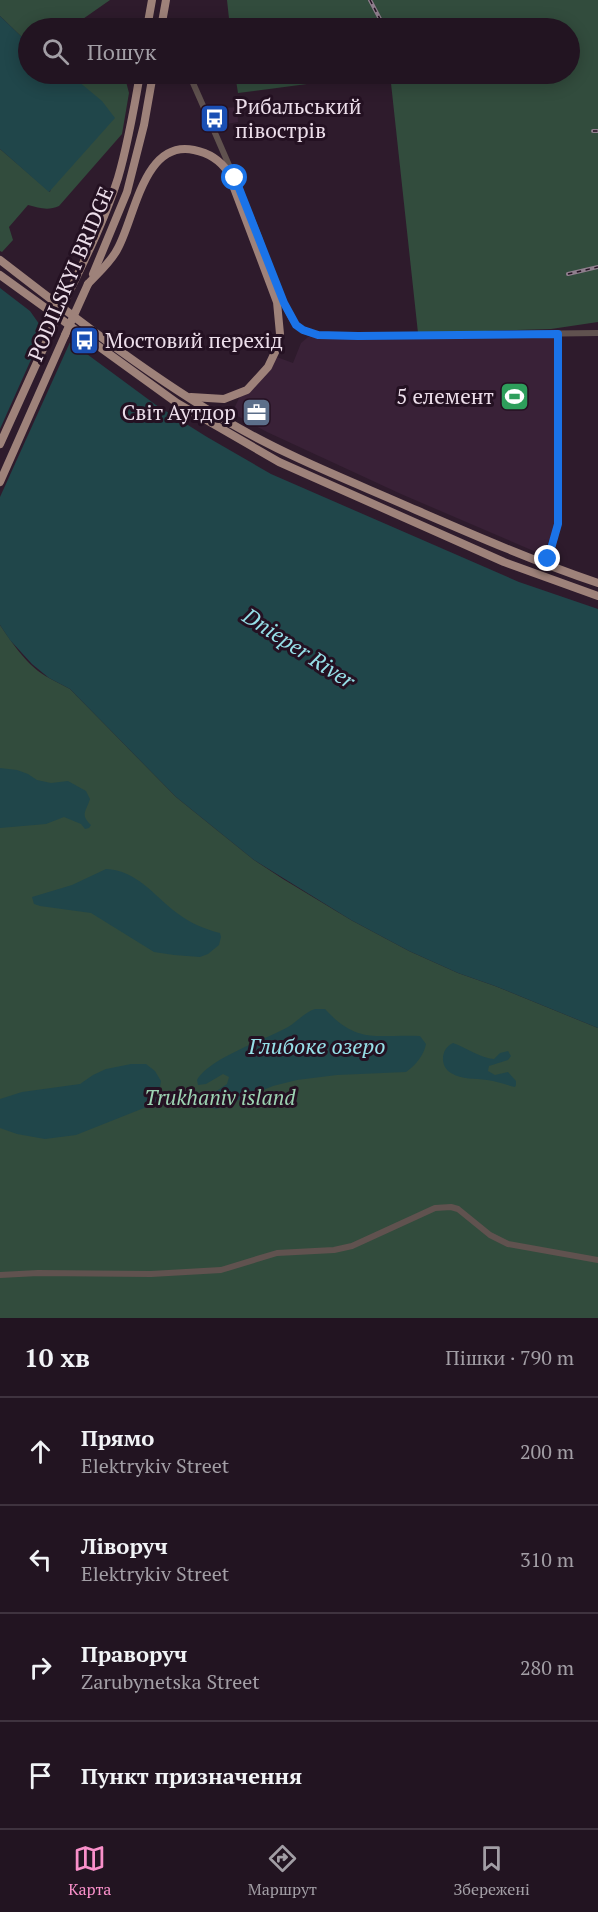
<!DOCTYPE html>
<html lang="uk">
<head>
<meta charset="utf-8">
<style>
	:root { --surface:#221421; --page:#2e212e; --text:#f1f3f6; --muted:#a29ea5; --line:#3f333f; --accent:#f990ca }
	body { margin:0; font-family:"PT Serif",serif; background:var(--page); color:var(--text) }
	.stop { position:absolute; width:18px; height:18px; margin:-14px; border:4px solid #1a73e8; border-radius:50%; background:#fff }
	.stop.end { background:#1a73e8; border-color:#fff; box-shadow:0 2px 6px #0008 }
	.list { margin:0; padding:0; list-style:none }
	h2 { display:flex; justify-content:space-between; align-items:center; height:78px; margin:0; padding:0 24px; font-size:26px }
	h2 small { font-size:20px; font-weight:400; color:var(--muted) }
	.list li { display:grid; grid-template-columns:39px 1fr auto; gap:18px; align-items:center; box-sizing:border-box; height:108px; padding:0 24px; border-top:2px solid var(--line) }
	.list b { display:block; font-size:22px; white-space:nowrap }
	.list p { margin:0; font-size:20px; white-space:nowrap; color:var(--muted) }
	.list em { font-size:20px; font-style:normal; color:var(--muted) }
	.icon { flex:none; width:33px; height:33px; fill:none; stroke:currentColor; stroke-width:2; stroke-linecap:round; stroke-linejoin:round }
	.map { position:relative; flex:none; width:598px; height:1318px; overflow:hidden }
	.search { position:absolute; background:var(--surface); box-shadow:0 3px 15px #0003; left:18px; right:18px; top:18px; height:66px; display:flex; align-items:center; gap:15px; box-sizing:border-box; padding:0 21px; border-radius:33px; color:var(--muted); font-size:22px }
	.sheet { height:510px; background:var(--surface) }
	nav { display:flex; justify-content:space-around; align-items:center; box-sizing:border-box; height:84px; border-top:2px solid var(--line); background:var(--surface); font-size:16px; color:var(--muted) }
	nav a { display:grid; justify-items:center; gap:3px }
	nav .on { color:var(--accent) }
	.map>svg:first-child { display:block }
	.built { fill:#392137 }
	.green { fill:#324c3d }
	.water { fill:#20464a }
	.pier { fill:#2e1b2c }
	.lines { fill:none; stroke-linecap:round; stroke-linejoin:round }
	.minor { stroke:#60524f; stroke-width:6 }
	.major { stroke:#9e827a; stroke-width:8 }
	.rail-casing { stroke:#8f7e8d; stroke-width:4 }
	.rail { stroke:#241122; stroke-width:1.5; stroke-dasharray:4.5; stroke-linecap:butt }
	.major-bridge { stroke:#9e827a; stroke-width:8 }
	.route { stroke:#1a73e8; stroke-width:8 }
	.labels { text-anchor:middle; stroke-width:6; stroke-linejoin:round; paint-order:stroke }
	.poi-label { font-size:21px; fill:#ecdeea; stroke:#241122; text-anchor:start }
	.street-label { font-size:21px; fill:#ecdeea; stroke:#241122 }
	.park-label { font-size:21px; font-style:italic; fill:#9dd4b3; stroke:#241122 }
	.water-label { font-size:22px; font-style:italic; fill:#96e0e8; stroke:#241122 }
</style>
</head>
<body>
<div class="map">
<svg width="598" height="1318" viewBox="0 0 598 1318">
	<rect width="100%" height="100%" fill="#2e1b2c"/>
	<g class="built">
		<path d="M 237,107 L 238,122 L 215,126 L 210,113 L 212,109 Z"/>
		<path d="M 556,335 L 555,526 L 543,555 L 401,494 L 267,432 L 232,413 L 241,394 L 274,356 L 293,363 L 301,343 L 308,337 L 416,338 Z"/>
	</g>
	<g class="green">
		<path d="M 0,0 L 110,0 L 70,28 L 28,28 L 28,43 L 0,16 Z"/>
		<path d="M 227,0 L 598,0 L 598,322 L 551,329 L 418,333 L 390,74 L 570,74 L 570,28 L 230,28 Z"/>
		<path d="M 67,74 L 124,74 L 129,93 L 122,134 L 59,206 C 48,211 39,208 28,205 L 9,227 L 13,240 L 2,252 L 0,251 L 0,149 L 50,192 L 72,76 Z"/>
		<path d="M 235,74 L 383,74 L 238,93 Z"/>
		<path d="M 0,625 C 13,644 28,667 49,678 C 56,682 63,685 70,689 L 176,797 L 254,860 L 283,879 L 351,920 L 409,951 L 458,973 L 495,986 L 598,1028 L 598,1318 L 0,1318 Z"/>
	</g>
	<g class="water">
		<path d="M 0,16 L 28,43 L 28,74 L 67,74 L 72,76 L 102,101 L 115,118 L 49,192 L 0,149 Z"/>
		<path d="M 0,288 L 30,311 L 42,328 L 76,346 L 156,405 L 207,437 L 271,474 L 519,582 L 598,609 L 598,1028 L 495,986 L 458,973 L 409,951 L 351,920 L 254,860 L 176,797 L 70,689 L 49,678 L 32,664 L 10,640 L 0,625 Z"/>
		<path d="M 0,768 L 17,770 L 28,774 L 37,780 L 51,783 L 68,781 L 86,791 L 90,799 C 86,812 80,814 91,825 L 89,828 L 85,829 L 81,824 L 64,817 L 46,824 L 0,828 Z"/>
		<path d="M 106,869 C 137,870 154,896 177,913 C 190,923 204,929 220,933 L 221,937 L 219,945 L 208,954 L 200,957 L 174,955 L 154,952 L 91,913 L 40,906 L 34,904 L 32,897 L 72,885 Z"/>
		<path d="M 315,1009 L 325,1009 C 358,1045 376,1034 420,1036 L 426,1044 C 424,1055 416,1065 406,1072 L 337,1075 L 297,1080 L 273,1086 L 216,1109 L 208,1107 L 207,1103 L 209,1096 L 227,1084 L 229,1077 L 223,1074 L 206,1084 L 198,1085 L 197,1080 C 209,1058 265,1040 288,1027 C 298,1021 305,1012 315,1009 Z"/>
		<path d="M 453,1043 C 467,1048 480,1058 494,1059 L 500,1053 L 508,1051 L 511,1056 L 508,1060 L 489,1066 L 488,1071 L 495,1075 L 508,1072 L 516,1081 L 516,1085 L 515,1087 C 506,1085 497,1081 487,1080 C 475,1078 462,1080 451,1073 C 439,1066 441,1048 453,1043 Z"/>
		<path d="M 131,1064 L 146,1064 L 155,1071 L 161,1081 L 158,1099 L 154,1104 L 76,1135 L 45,1139 L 17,1134 L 0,1128 L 0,1099 L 22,1092 L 80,1084 L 93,1075 L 106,1069 Z"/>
	</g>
	<path class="pier" d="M 46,326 L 71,340 L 0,497 L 0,429 Z"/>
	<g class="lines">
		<g class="minor">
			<path d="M 176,24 L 177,28"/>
			<path d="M 189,74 C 213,128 237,182 259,237 C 266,257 284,312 296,325 C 311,340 339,335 358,336 L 598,333"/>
			<path d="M 545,564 L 552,547 L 558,524 L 558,334"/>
			<path d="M 0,1275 L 38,1273 L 151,1274 L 221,1270 L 277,1253 L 334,1250 L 352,1246 L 435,1208 L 451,1207 L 458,1209 L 490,1235 L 508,1244 L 598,1260"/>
		</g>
		<g class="major">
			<path d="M 147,28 L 152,0"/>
			<path d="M 161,28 L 166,0"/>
			<path d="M 0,260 C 74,317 149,376 230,423 C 290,458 353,482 416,510 C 476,536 536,562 598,583"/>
			<path d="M 93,274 L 127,192 L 144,125 L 153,74"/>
			<path d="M 0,275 L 177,403 L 279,462 L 504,562 L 598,596"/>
			<path d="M 88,284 C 98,273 112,261 118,248 C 135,217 144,139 194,150 C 209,153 220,160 228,172 L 277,302 L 280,334 L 277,348 L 268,367 L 247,390 L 224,399 L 191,397"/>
			<path d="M 0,444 L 53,327"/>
			<path d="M 0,482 L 65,335"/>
		</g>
		<defs>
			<g id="rail">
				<path d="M 370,0 L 380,19 L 387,28"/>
				<path d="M 593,131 L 598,131"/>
				<path d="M 568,274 L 598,267"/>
			</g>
		</defs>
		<use href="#rail" class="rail-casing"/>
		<use href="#rail" class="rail"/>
		<g class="major-bridge">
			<path d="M 53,327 C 75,278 102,229 118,178 C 128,144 134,109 140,74"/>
			<path d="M 65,335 L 88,284"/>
		</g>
	</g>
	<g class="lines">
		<path class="route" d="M 235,178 L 284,303 L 296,325 L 303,330 L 318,335 L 358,336 L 558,334 L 558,524 L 548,559"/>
	</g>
	<defs>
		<symbol id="bus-square" viewBox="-11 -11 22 22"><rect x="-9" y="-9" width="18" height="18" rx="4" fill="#1a4fb4" stroke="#241122"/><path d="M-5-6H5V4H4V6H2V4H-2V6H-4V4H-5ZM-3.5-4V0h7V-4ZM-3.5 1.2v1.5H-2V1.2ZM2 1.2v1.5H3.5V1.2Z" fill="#fff"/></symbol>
		<symbol id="stadium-square" viewBox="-11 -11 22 22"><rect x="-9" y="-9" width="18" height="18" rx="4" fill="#2e9e5b" stroke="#241122"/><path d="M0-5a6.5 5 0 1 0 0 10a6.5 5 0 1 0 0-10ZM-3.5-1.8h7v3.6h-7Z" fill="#fff"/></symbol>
		<symbol id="office-square" viewBox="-11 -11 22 22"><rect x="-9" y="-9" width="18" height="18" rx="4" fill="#5c6f8a" stroke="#241122"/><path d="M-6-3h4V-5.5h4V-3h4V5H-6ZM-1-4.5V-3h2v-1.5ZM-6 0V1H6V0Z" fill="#fff"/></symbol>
	</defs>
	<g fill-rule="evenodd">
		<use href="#bus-square" x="198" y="102" width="33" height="33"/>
		<use href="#bus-square" x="68" y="324" width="33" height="33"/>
		<use href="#stadium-square" x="498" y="380" width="33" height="33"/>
		<use href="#office-square" x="240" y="396" width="33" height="33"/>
	</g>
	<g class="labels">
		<g class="poi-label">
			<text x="235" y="114">Рибальський<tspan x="235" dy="24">півострів</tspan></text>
			<text x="105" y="348">Мостовий перехід</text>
			<text x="494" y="404" text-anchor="end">5 елемент</text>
			<text x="236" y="420" text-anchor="end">Світ Аутдор</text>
		</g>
		<g class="street-label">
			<text transform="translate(71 274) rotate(-67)" y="7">PODILSKYI BRIDGE</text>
		</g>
		<g class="park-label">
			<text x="220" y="1105">Trukhaniv island</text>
		</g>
		<g class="water-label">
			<text transform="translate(299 648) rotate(33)" y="8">Dnieper River</text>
			<text x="317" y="1054">Глибоке озеро</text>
		</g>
	</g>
</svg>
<div class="stop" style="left:235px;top:178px"></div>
<div class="stop end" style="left:548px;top:559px"></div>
<div class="search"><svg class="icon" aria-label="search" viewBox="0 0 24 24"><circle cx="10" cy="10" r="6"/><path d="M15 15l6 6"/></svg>Пошук</div>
</div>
<section class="sheet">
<h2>10 хв<small>Пішки · 790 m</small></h2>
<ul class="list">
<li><svg class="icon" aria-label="ahead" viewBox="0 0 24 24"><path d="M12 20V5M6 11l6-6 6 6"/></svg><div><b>Прямо</b><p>Elektrykiv Street</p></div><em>200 m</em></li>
<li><svg class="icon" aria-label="left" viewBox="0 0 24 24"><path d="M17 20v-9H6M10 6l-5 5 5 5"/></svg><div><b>Ліворуч</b><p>Elektrykiv Street</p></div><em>310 m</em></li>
<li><svg class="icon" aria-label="right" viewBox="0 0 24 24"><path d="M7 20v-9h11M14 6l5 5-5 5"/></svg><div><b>Праворуч</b><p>Zarubynetska Street</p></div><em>280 m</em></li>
<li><svg class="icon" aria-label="arrive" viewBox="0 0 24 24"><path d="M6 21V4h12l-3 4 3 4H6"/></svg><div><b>Пункт призначення</b></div></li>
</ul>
</section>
<nav>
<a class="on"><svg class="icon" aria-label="map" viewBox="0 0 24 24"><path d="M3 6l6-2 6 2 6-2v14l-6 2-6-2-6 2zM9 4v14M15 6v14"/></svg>Карта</a>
<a><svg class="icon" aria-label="directions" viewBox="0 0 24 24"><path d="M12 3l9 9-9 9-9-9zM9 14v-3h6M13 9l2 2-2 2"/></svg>Маршрут</a>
<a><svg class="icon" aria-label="saved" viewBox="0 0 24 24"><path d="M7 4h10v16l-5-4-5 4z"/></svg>Збережені</a>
</nav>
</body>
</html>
